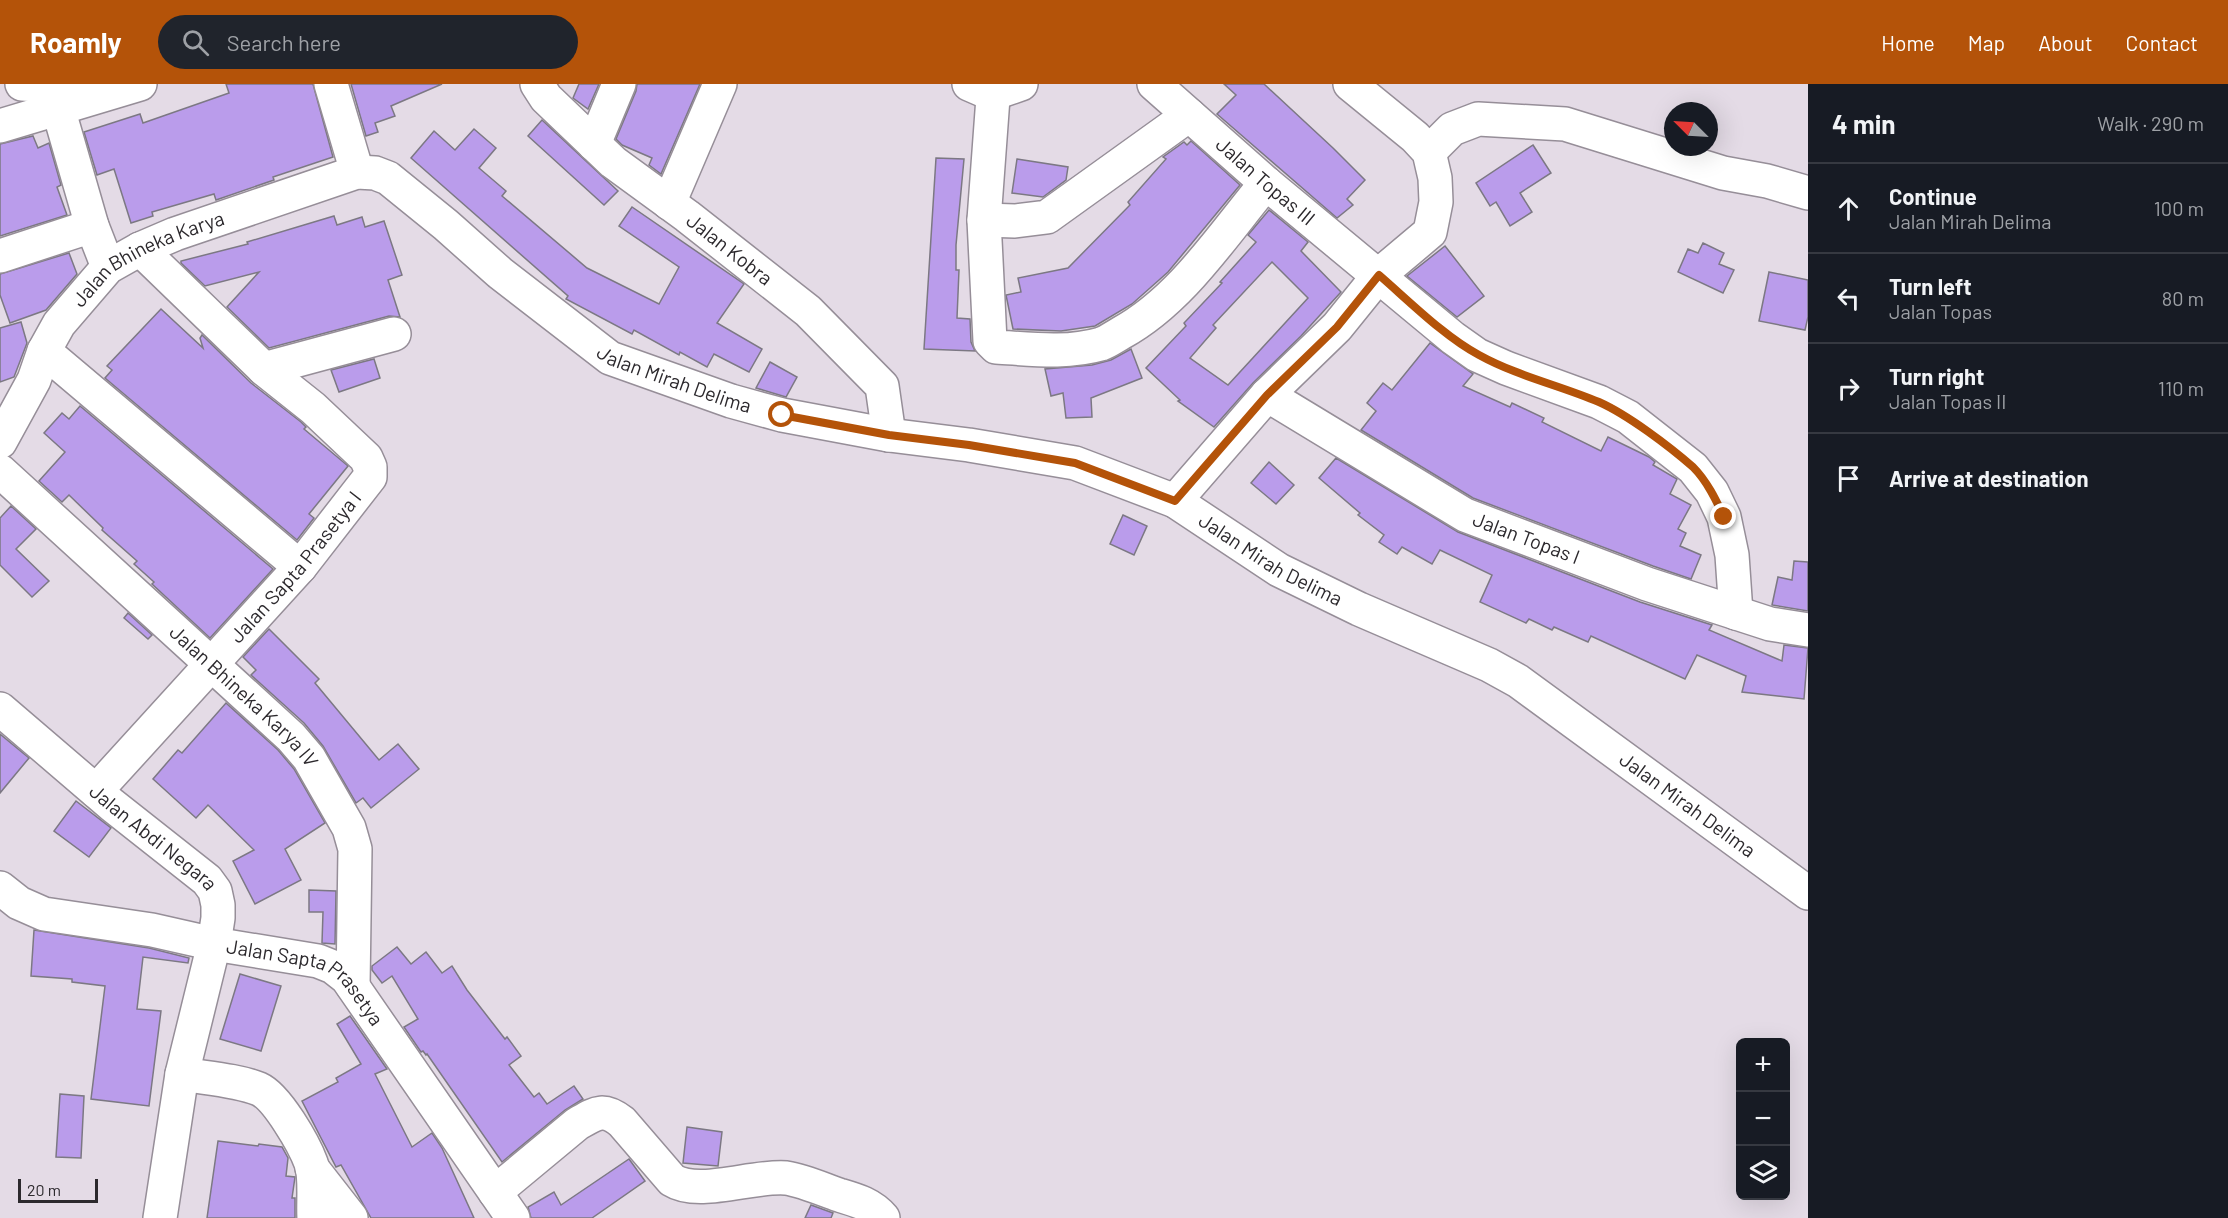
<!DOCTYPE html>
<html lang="en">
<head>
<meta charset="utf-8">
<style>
	:root { --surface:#171b24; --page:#20242c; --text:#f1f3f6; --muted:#9ea1a6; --line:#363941; --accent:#b45309 }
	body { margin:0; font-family:Barlow,sans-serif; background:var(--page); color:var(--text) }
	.controls { position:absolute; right:18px; bottom:18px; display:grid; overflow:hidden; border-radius:9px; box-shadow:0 6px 24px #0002 }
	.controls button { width:54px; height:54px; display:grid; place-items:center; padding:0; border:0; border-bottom:2px solid var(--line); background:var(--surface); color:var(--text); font:30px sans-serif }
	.compass { position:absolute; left:1664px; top:18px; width:54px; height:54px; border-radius:50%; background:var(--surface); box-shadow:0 6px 24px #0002; rotate:294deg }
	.scale { position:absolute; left:18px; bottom:15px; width:80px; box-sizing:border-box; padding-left:6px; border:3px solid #2c292d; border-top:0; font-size:16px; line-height:21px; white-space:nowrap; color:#2c292d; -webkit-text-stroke:4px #e4dbe6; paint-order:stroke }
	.stop { position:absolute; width:18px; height:18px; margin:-14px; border:4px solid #b45309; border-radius:50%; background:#fff }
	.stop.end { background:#b45309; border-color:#fff; box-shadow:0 2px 6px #0008 }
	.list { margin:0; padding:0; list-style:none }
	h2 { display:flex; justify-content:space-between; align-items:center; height:78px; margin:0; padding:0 24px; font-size:26px }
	h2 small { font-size:20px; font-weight:400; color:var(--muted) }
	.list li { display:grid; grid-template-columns:39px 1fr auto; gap:18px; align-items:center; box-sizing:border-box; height:90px; padding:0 24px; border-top:2px solid var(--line) }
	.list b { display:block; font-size:22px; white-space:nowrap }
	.list p { margin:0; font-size:20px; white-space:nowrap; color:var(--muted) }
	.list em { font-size:20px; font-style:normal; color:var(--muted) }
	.icon { flex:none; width:33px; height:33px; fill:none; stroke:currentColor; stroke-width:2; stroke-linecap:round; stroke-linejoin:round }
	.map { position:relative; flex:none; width:1808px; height:1134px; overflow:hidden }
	header { display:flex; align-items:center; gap:36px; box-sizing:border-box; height:84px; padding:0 30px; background:var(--accent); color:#fff }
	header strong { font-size:28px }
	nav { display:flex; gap:33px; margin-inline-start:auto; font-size:21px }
	.search { width:420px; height:54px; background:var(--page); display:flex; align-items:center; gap:15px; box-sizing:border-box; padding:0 21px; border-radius:33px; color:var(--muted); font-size:22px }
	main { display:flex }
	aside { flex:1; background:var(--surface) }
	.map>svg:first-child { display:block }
	.building { fill:#ba9ceb; stroke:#7c7883; stroke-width:1.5; fill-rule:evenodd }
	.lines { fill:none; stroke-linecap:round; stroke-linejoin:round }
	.minor-casing { stroke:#968e98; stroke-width:36 }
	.minor { stroke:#fff; stroke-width:33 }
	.route { stroke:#b45309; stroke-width:8 }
	.labels { text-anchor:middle; stroke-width:4.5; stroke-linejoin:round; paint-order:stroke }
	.street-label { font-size:20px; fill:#2c292d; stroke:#e4dbe6 }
</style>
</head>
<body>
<header>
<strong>Roamly</strong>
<div class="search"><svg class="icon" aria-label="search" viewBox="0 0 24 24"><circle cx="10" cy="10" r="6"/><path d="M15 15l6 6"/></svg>Search here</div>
<nav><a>Home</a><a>Map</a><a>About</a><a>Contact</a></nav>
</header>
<main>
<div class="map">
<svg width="1808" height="1134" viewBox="0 0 1808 1134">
	<rect width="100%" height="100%" fill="#e4dbe6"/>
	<g class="building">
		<path d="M 226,0 L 313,0 L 333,73 L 273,93 L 274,96 L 216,116 L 214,110 L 152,128 L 153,132 L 131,139 L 114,85 L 97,91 L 84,48 L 140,30 L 143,39 L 229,9 Z"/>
		<path d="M 351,0 L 442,0 L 391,22 L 395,32 L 375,39 L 378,48 L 366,52 Z"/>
		<path d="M 579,0 L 599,0 L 588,25 L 573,14 Z"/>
		<path d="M 637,0 L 700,0 L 661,90 L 649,81 L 652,74 L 622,61 L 616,55 L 636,7 Z"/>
		<path d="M 1224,0 L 1264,0 L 1333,64 L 1365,96 L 1347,115 L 1353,121 L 1337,134 L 1217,30 L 1236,11 Z"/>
		<path d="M 542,36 L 618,107 L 604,121 L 528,52 Z"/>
		<path d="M 474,45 L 496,64 L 479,84 L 506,107 L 502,112 L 587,184 L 659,220 L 679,183 L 619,142 L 632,123 L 744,200 L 717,239 L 762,265 L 749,288 L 714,270 L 707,283 L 680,268 L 679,271 L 634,246 L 632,250 L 566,215 L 568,212 L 411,74 L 434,47 L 455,66 Z"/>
		<path d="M 33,52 L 38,64 L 49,59 L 61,101 L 57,103 L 67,131 L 0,152 L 0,60 Z"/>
		<path d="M 1191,57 L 1240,101 L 1168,188 L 1132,220 L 1095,242 L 1061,247 L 1013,245 L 1006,211 L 1021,208 L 1018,194 L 1068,184 L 1130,121 L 1128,118 L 1166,75 L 1163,73 L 1184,58 L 1187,61 Z"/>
		<path d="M 1533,61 L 1551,89 L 1520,109 L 1532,128 L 1510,142 L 1496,118 L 1490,122 L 1476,99 Z"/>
		<path d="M 936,74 L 964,75 L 956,161 L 956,186 L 959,186 L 957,234 L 970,235 L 971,258 L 975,267 L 924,265 Z"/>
		<path d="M 1017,75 L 1068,83 L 1066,96 L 1043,113 L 1012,109 Z"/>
		<path d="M 1269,126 L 1308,158 L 1301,167 L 1341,208 L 1301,252 L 1253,299 L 1214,343 L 1178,317 L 1180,316 L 1146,284 L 1186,242 L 1184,239 L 1222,199 L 1220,198 L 1256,158 L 1248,151 ZM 1272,178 L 1308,214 L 1228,301 L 1190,274 L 1216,244 L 1213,241 Z"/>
		<path d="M 334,132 L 337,141 L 362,133 L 365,143 L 384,137 L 402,191 L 388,196 L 400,233 L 389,232 L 269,264 L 227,223 L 259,188 L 205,202 L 181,179 L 181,177 L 248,160 L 247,158 Z"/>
		<path d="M 1703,159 L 1724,169 L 1719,180 L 1734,186 L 1723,209 L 1678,188 L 1688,165 L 1698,169 Z"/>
		<path d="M 1445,162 L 1484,212 L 1457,233 L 1407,192 Z"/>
		<path d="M 69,169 L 77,190 L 46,226 L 10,239 L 0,211 L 0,190 Z"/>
		<path d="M 1769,188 L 1808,196 L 1808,233 L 1805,246 L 1759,237 Z"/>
		<path d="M 161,225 L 203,264 L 200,254 L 202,251 L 251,299 L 301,338 L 306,343 L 304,345 L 348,382 L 309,430 L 314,434 L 297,456 L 105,294 L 112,286 L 107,282 Z"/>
		<path d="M 21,238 L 27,259 L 14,293 L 0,298 L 0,244 Z"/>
		<path d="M 1430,259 L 1473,290 L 1463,302 L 1510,323 L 1512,319 L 1544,334 L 1542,338 L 1601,367 L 1608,353 L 1649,373 L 1655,378 L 1653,381 L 1677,395 L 1670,410 L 1691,421 L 1678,445 L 1686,449 L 1680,462 L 1701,471 L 1691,495 L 1653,482 L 1473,414 L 1361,346 L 1376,327 L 1367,319 L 1383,299 L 1392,306 Z"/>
		<path d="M 1131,265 L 1142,294 L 1091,314 L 1092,333 L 1066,334 L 1063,309 L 1051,312 L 1045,285 L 1092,281 L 1111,276 Z"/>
		<path d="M 374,275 L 380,294 L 339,308 L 331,286 Z"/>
		<path d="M 770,278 L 797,293 L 786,313 L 756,304 Z"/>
		<path d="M 80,322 L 273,485 L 210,554 L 152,500 L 154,498 L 134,480 L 137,477 L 102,446 L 103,444 L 69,411 L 62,418 L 39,397 L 65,368 L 44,349 L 62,329 L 69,335 Z"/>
		<path d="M 1336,374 L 1458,448 L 1640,518 L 1712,541 L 1709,546 L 1782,577 L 1784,561 L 1808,564 L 1804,615 L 1742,608 L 1746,592 L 1697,571 L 1685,595 L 1591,552 L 1588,558 L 1554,543 L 1552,546 L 1529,535 L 1526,539 L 1480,518 L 1492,491 L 1440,466 L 1432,480 L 1402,463 L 1397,470 L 1379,458 L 1384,451 L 1358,431 L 1360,429 L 1319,394 Z"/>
		<path d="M 1269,378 L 1294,401 L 1276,420 L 1251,399 Z"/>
		<path d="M 11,422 L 36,445 L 16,465 L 49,497 L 32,513 L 0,481 L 0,434 Z"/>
		<path d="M 1123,431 L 1147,442 L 1134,471 L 1110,460 Z"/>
		<path d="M 1794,477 L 1808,478 L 1808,527 L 1772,521 L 1778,493 L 1792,496 Z"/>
		<path d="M 128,529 L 152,551 L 148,555 L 124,534 Z"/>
		<path d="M 269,545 L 319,595 L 315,599 L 379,676 L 398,660 L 419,685 L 371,724 L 363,714 L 356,719 L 323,662 L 304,639 L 251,591 L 256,586 L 243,573 Z"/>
		<path d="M 226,619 L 278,666 L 294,685 L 325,739 L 285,765 L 301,796 L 255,820 L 233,777 L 254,766 L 208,721 L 196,734 L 153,695 L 178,666 L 182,669 Z"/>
		<path d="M 0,650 L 29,674 L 0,709 Z"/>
		<path d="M 76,717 L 111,744 L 89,773 L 54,747 Z"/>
		<path d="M 309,806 L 336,807 L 335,860 L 322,859 L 323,828 L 309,828 Z"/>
		<path d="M 34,846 L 149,864 L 189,874 L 188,879 L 143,873 L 137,925 L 161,927 L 149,1022 L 91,1015 L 105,902 L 72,898 L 72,895 L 31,892 Z"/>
		<path d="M 397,863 L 411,880 L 426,868 L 442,889 L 452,882 L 467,906 L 505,955 L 507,953 L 521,972 L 509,981 L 534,1013 L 539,1009 L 547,1020 L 574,1002 L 583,1015 L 565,1026 L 502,1078 L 427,970 L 426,971 L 423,967 L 421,968 L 404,943 L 418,935 L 392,892 L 382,899 L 372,886 L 372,882 Z"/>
		<path d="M 240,890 L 281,902 L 261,967 L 220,955 Z"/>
		<path d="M 350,932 L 387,985 L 375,990 L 412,1063 L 432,1049 L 442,1064 L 474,1134 L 371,1134 L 341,1081 L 336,1083 L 302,1017 L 338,998 L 336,994 L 361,980 L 337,940 Z"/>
		<path d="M 60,1010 L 84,1012 L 81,1074 L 56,1073 Z"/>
		<path d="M 687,1043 L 722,1048 L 718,1082 L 683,1079 Z"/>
		<path d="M 218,1057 L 258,1062 L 259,1060 L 282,1063 L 288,1074 L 286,1092 L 295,1093 L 292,1114 L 295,1114 L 295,1134 L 207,1134 Z"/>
		<path d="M 629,1075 L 645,1097 L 592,1134 L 531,1134 L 528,1123 L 554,1108 L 561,1121 Z"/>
		<path d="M 811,1121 L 833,1129 L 831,1134 L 805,1134 Z"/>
	</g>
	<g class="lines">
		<defs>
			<g id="minor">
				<path d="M 22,0 L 53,2 L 81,0"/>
				<path d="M 331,0 L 357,88"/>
				<path id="s1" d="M 537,0 L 546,14 L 613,78 L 687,132 L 808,227 L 882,302 L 889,351"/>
				<path d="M 969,0 L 992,10 L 1021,0"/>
				<path d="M 994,0 L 984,136 L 990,257 L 996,263 C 1031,265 1066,270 1101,260 C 1107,258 1114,253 1121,249 C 1181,216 1222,152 1266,99"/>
				<path id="s2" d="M 1154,0 L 1266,99 L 1453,254 L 1477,271 L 1506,284 L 1599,318 L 1628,333 L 1693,384 L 1712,408 L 1724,433 L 1732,471 L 1736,529"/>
				<path d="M 58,24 L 92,142 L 108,183"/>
				<path d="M 0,42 L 140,0"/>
				<path d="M 594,60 L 619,0"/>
				<path d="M 1429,68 L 1452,45 L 1478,35 L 1565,40 L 1723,89 L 1767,97 L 1808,109"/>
				<path d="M 669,119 L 720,0"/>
				<path d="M 984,136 L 1015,137 L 1047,133 L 1189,31"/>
				<path d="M 0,172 L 92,142"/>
				<path d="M 44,267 L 300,483"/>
				<path d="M 264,285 L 394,250"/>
				<path id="s3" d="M 1267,311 L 1465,431 L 1647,500 L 1770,540 L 1808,546"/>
				<path id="s4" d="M 0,358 L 34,296 L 44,267 L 59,240 L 108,183 L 140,165 L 175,150 L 357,88 L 375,89 L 388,94 L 446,141 L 500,189 L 610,274 L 731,317 L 782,331 L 889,351 L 969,361 L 1075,379 L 1175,417 L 1279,486 L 1359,525 L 1489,581 L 1518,597 L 1808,809"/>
				<path id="s5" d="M 0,387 L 291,653 L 309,674 L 349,744 L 355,765 L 353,902"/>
				<path d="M 1175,417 L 1267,311 L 1337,243 L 1379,191 L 1430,148 L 1436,118 L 1435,94 L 1429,68 L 1415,53 L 1350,0"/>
				<path id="s6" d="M 0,625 L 112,721 L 207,796 L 215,807 L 218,821 L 218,834 L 214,860 L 182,990 L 160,1134"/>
				<path id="s7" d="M 96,707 L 300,483 L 370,393 L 370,383 L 366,374 L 313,324 L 264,285 L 140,165"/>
				<path id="s8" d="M 0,804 L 19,819 L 44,830 L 152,846 L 214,860 L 318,877 L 333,883 L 347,894 L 513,1134"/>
				<path d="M 182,990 C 205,994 237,996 259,1005 C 277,1013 304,1060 311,1079 C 316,1092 313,1119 314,1134"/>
				<path d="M 312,1084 L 351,1134"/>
				<path d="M 495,1108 L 577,1040 C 596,1029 603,1023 622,1038 L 672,1096 C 699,1113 753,1091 786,1094 C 804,1097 822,1105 839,1111 C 856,1116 871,1120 883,1134"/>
			</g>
		</defs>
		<use href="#minor" class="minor-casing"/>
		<use href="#minor" class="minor"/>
	</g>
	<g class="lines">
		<path class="route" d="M 782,331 L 889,351 L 969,361 L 1075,379 L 1175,417 L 1267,311 L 1337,243 L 1379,191 C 1409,217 1445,253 1479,271 C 1517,292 1559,301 1599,318 C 1628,331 1669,362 1693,383 C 1707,397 1716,416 1724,433"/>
	</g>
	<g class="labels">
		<g class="street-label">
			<text dy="7" stroke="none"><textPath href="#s2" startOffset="148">Jalan Topas III</textPath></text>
			<text dy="7" stroke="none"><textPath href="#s1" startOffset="255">Jalan Kobra</textPath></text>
			<text dy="7" stroke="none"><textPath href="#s4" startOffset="246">Jalan Bhineka Karya</textPath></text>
			<text dy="7" stroke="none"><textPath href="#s4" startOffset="860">Jalan Mirah Delima</textPath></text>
			<text dy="7" stroke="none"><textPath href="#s3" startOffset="297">Jalan Topas I</textPath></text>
			<text dy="7" stroke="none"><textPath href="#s4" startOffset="1490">Jalan Mirah Delima</textPath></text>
			<text dy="7" stroke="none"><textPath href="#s7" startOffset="300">Jalan Sapta Prasetya I</textPath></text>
			<text dy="7" stroke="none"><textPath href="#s5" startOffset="332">Jalan Bhineka Karya IV</textPath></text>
			<text dy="7" stroke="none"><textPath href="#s4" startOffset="1976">Jalan Mirah Delima</textPath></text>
			<text dy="7" stroke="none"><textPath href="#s6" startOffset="200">Jalan Abdi Negara</textPath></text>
			<text dy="7" stroke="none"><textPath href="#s8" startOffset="328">Jalan Sapta Prasetya</textPath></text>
		</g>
	</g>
</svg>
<div class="controls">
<button>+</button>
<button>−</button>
<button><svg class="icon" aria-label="layers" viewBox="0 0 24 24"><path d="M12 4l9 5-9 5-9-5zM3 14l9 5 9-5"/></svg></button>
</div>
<svg class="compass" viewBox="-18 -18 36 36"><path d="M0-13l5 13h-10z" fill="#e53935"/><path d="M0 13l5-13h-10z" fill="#9ea1a6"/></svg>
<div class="scale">20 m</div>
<div class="stop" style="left:782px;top:331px"></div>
<div class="stop end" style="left:1724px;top:433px"></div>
</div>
<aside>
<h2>4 min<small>Walk · 290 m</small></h2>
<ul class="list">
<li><svg class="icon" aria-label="ahead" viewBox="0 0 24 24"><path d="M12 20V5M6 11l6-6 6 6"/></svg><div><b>Continue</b><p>Jalan Mirah Delima</p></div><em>100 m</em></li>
<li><svg class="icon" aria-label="left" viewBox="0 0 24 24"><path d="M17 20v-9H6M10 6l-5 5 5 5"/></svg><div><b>Turn left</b><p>Jalan Topas</p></div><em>80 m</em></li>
<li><svg class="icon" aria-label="right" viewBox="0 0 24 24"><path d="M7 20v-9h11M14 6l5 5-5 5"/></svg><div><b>Turn right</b><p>Jalan Topas II</p></div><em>110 m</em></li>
<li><svg class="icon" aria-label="arrive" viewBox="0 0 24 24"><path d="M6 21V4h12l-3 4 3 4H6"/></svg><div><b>Arrive at destination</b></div></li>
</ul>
</aside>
</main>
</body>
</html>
